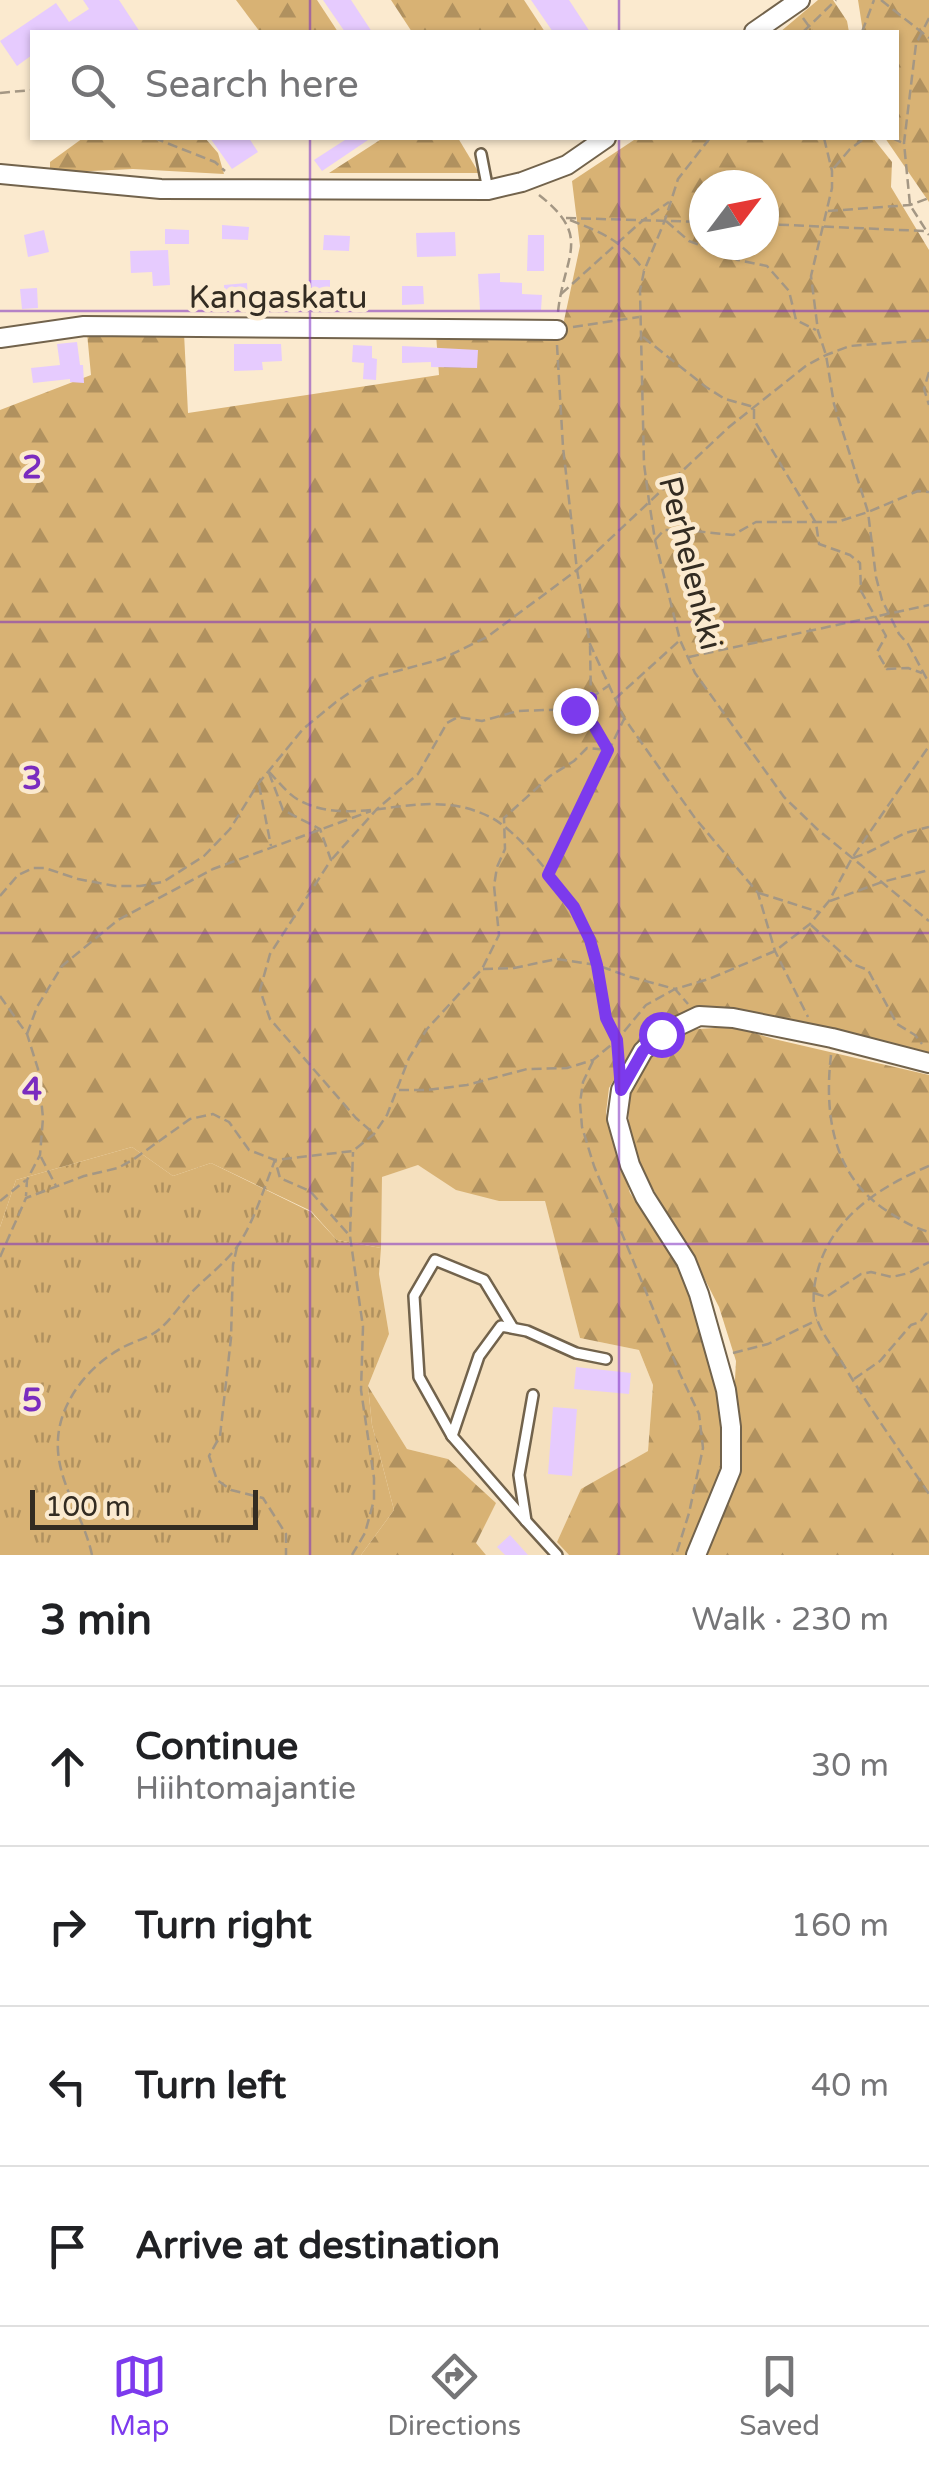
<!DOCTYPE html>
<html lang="en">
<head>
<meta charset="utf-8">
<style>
	:root { --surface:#fff; --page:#f6f6f6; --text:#202124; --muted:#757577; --line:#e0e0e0; --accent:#7c3aed }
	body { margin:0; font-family:"Varela Round",sans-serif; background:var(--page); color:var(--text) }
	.compass { position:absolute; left:689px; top:170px; width:90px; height:90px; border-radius:50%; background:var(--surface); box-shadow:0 2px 8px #0004; rotate:58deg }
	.scale { position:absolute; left:30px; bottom:25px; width:228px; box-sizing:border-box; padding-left:10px; border:5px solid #332c22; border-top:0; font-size:28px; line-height:35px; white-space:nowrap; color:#332c22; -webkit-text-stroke:8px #fbeacf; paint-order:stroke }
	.stop { position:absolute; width:30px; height:30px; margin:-22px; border:8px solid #7c3aed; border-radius:50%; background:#fff }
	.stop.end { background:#7c3aed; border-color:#fff; box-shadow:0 2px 10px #0008 }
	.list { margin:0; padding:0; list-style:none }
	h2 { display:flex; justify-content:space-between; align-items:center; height:130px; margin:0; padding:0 40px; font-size:42px }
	h2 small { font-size:32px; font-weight:400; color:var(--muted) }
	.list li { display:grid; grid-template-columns:65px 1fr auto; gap:30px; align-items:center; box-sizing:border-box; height:160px; padding:0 40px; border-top:2px solid var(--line) }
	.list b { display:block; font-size:38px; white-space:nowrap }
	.list p { margin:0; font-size:32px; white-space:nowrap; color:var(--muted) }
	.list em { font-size:32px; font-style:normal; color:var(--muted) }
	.icon { flex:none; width:55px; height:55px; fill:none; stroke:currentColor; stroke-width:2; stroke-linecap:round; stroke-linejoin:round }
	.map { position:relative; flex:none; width:929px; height:1555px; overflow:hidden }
	.search { position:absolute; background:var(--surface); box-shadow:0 2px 8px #0004; left:30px; right:30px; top:30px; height:110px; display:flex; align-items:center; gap:25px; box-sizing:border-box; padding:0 35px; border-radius:0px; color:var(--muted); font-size:38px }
	.sheet { height:770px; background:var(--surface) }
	nav { display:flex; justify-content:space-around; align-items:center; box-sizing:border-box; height:140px; border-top:2px solid var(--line); background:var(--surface); font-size:28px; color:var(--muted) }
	nav a { display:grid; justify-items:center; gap:5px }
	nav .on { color:var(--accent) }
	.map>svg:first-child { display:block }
	.built { fill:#f5e0be }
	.grass { fill:url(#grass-tufts) }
	.forest { fill:url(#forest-firs); fill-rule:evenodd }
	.building { fill:#e6cbfe }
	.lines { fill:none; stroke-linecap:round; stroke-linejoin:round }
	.service-casing { stroke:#72634c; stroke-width:14 }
	.minor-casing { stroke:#72634c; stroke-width:22 }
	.path { stroke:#a49784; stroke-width:2.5; stroke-dasharray:10 5; stroke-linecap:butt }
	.service { stroke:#fff; stroke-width:9 }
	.minor { stroke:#fff; stroke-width:18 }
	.route { stroke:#7c3aed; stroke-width:12 }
	.grid { fill:none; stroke:#7b2cbf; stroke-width:2.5; stroke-opacity:0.55 }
	.labels { text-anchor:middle; stroke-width:9; stroke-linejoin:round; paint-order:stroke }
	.street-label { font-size:32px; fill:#332c22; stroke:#fbeacf }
	.grid-label { font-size:32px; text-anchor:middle; font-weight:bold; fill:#7b2cbf; stroke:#fbeacf; stroke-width:9; stroke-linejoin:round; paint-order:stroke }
</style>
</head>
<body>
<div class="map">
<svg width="929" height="1555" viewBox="0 0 929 1555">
	<defs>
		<pattern id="grass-tufts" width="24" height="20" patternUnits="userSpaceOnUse" patternTransform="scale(2.5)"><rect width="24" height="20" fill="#d8b274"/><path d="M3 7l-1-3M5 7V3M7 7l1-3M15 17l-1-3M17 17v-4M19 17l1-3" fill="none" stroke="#b0915f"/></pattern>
		<pattern id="forest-firs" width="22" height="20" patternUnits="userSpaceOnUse" patternTransform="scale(2.5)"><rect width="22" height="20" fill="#d8b274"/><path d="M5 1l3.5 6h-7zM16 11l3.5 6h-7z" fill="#b0915f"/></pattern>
	</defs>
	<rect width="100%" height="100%" fill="#fbeacf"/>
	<path class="built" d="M 418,1165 L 499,1201 L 545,1201 L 580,1338 L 639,1350 L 653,1385 L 648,1451 L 581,1490 L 557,1542 L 569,1555 L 486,1555 L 476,1543 L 448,1459 L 407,1449 L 368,1386 L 389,1334 L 379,1274 L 382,1177 Z"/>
	<path class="grass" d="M 132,1147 L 173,1176 L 211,1163 L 311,1212 L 337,1240 L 381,1248 L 379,1274 L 389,1334 L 368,1386 L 372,1425 L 394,1510 L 361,1555 L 0,1555 L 0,1227 L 16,1180 Z"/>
	<g class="forest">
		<path d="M 236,0 L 317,0 L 338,32 L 260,32 Z"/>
		<path d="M 391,0 L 524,0 L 545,32 L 412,32 Z"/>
		<path d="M 818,0 L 833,0 L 847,21 L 849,32 L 780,32 Z"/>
		<path d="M 858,0 L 929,0 L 929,202 L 885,138 L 896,138 L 896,32 L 863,32 Z"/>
		<path d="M 83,138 L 205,138 L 218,153 L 224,174 L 133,169 L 50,173 L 50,162 Z"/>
		<path d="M 383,138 L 458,138 L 479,173 L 329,173 Z"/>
		<path d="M 637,138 L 873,138 L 892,162 L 891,187 L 929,250 L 929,1056 L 733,1010 L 699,1007 L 658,1023 L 637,1042 L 609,1088 L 606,1113 L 630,1193 L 672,1255 L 695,1307 L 727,1427 L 726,1468 L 691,1555 L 569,1555 L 557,1542 L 581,1489 L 648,1451 L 653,1385 L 639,1350 L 580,1338 L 545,1201 L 499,1201 L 456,1190 L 418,1165 L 382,1177 L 381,1248 L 337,1240 L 311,1211 L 211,1163 L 173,1176 L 132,1147 L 16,1180 L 0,1227 L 0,410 L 91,375 L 87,333 L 184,333 L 188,413 L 439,375 L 436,334 L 562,330 L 580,246 L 572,181 ZM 704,185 L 764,185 L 764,245 L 704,245 Z"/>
		<path d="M 733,1027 L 774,1039 L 929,1075 L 929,1555 L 705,1555 L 714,1529 L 734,1398 L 736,1361 L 719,1307 L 696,1262 L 643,1172 L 629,1142 L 628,1097 L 642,1069 L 667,1039 L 697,1029 Z"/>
		<path d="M 368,1386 L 407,1449 L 448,1459 L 496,1503 L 476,1543 L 486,1555 L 361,1555 L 394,1510 L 372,1425 Z"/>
	</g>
	<g class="building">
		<path d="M 83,0 L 119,0 L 140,32 L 32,32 L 32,55 L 17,66 L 0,41 L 56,3 L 69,22 L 89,9 Z"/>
		<path d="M 323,0 L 351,0 L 372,32 L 345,32 Z"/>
		<path d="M 531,0 L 569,0 L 590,32 L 553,32 Z"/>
		<path d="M 210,138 L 249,138 L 258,152 L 232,169 Z"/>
		<path d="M 348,138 L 371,138 L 322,171 L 314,160 Z"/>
		<path d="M 222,225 L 249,227 L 248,240 L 222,239 Z"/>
		<path d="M 165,229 L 189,230 L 189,244 L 165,244 Z"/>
		<path d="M 44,230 L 49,252 L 28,257 L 24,235 Z"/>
		<path d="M 455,232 L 456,256 L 417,257 L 416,233 Z"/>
		<path d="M 324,235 L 350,236 L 349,251 L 323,250 Z"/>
		<path d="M 528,235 L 544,235 L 544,271 L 527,271 Z"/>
		<path d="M 168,250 L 170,285 L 153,286 L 152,272 L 131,273 L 130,251 Z"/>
		<path d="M 500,273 L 500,282 L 522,283 L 522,294 L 542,295 L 541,310 L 480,310 L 478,274 Z"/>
		<path d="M 302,280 L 330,280 L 330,303 L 303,303 Z"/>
		<path d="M 247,283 L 248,301 L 225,303 L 224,285 Z"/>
		<path d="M 402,286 L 423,286 L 424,304 L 402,305 Z"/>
		<path d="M 37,288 L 38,308 L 22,309 L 20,289 Z"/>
		<path d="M 77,342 L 80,365 L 83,365 L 84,383 L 70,382 L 70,379 L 33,383 L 31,368 L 60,365 L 57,344 Z"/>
		<path d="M 234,344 L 281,344 L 282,361 L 262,362 L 263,370 L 234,371 Z"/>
		<path d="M 353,345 L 372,346 L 372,358 L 377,359 L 376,380 L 363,379 L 364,363 L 352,362 Z"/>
		<path d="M 402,346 L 478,350 L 477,368 L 431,367 L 431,362 L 402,363 Z"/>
		<path d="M 576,1367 L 631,1373 L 629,1394 L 574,1389 Z"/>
		<path d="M 553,1407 L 577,1409 L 572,1476 L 548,1474 Z"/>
		<path d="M 510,1535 L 528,1555 L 505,1555 L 497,1547 Z"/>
	</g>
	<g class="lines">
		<defs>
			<g id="service">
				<path d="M 481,154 L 488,190"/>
				<path d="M 533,1395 L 519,1475 L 526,1521 L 557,1555"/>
				<path d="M 452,1436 L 419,1377 L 414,1296 L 435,1260 L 484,1280 L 513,1328"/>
				<path d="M 526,1521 L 452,1436 L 479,1356 L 501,1326 L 527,1331 L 576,1353 L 606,1359"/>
			</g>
			<g id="minor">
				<path d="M 754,32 L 800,0"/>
				<path d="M 0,174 L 161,189 L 488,190 L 522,182 L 567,165 L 606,138"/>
				<path d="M 0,338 L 84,326 L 557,330"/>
				<path d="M 696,1555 L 731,1470 L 731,1427 L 726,1390 L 699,1294 L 686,1261 L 645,1197 L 630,1165 L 617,1119 L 621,1090 L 643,1051 L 661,1034 L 699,1016 L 733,1018 L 832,1038 L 929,1063"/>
			</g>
		</defs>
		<use href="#service" class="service-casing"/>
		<use href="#minor" class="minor-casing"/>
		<g class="path">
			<path d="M 881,0 L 929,38"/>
			<path d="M 803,18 L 813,32"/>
			<path d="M 929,18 L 916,44 L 904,143 L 910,205 L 929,235"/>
			<path d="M 803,32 L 836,0"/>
			<path d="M 862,32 L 874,0"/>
			<path d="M 0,93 L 32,90"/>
			<path d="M 154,138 L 215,162 L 225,171"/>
			<path d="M 710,138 L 678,179 L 665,220 L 644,271 L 640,291 L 644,464 L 649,501 L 655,540 L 680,640 L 695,673 L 784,797 L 817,829 L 929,921"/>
			<path d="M 824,138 L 832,171 L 832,188 L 811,276 L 818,331 L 826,355 L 834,404 L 868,512 L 876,577 L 882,600 L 899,634 L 908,644 L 929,683"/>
			<path d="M 892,138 L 903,143"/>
			<path d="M 834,168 L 850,149 L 865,138"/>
			<path d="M 539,195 C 593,237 564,255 558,312"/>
			<path d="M 828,211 L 910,205 L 929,198"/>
			<path d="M 566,218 L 704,222"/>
			<path d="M 570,220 C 605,234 620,240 644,270"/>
			<path d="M 666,221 L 689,241 L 738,260 L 767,266 L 789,291 L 796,320 L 816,330"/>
			<path d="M 764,224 L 924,231"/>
			<path d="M 561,294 L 642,221 L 669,202"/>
			<path d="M 573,327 L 639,317"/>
			<path d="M 643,337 L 706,387 L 725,399 L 754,407 L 754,420 L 816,523 L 819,544 L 850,555 L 860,563 L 861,591 L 886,636 L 877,652 L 887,669 L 908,668 L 922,673"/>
			<path d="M 557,345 L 563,447 L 577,570 L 590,644 L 624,718 L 695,818 L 758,893 L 775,951 L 808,1017"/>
			<path d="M 929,372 L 924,389 L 929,405"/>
			<path d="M 655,540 L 664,530 L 685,530 L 733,535 L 756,522 L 837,522 L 868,512 L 918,491 L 929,492"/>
			<path d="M 689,657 L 929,605"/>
			<path d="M 615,699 L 679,641"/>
			<path d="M 269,772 C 278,781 286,792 297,799 C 343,826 399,799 448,805 C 463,806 478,811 492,818 C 525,836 578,907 591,943 C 600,967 598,993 606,1018 C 608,1025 614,1031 616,1038 C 619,1045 618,1054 619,1061"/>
			<path d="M 269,773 L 283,810 L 320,829 L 331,860 L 270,954 L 260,990 L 270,1019 L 356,1118 L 372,1132"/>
			<path d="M 259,785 L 271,846"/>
			<path d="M 853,858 L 867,853 L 905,833 L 929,827"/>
			<path d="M 332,859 L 377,809 L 418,774 L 447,723 L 458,717 L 482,721 L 518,711 L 575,709 L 608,686"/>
			<path d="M 549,874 L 624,719"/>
			<path d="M 759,893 L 819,912"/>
			<path d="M 0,896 L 18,875 L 33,868 L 45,868 L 78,879 L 115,886 L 140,886 L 163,882 L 204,856 L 230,829 L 258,784 L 303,729 L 336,702 L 371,678 L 442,659 L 487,637 L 577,570 L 729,427 L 807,365 L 826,355 L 850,346 L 929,340"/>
			<path d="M 830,901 L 882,882 L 929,870"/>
			<path d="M 811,925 L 855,965 L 868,970 L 897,1024 L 915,1035 L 922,1044"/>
			<path d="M 483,969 L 514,968 L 557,959 L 597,965 L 627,976 L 675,989 L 688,1004"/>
			<path d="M 0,996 L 27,1034 L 38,1069 L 43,1118 L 40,1155 L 27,1180 L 26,1196"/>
			<path d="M 27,1034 L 37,1007 L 62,966 L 118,920 L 213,869 L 371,811"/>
			<path d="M 831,1055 C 824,1115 833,1176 887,1211 C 901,1220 912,1227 929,1232"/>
			<path d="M 593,1061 L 583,1082 L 580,1103 L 582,1127 L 594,1166 L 680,1374 L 699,1414 L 703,1448 L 689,1513 L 676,1555"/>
			<path d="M 399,1090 L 427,1090 L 467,1085 L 527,1069 L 567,1068 L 593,1060 L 617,1040 L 646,1005 L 675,989 L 709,979 L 775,951 L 810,924 L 829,901 L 852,858 L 929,746"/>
			<path d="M 41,1157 L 56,1186"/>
			<path d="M 929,1166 C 879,1187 831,1218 817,1273 C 813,1289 812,1303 817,1319 C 821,1332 832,1346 840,1359 C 867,1405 899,1449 929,1494"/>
			<path d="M 0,1201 L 26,1180"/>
			<path d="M 237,1247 L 233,1265 L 231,1338 L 220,1436 L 209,1456 L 217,1480 L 231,1490 L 263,1498 L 286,1534 L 286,1555"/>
			<path d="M 0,1257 L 26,1198 L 84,1176 L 118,1168 L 134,1159 L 190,1119 L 213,1114 L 229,1122 L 249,1150 L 275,1160 L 280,1178 L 310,1191 L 350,1236"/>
			<path d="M 814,1293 L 826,1297 L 861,1274 L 871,1272 L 892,1277 L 909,1273 L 929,1262"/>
			<path d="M 733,1353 L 768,1344 L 817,1320"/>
			<path d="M 854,1379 L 880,1361 L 911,1325 L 920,1322 L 929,1310"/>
			<path d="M 92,1555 C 84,1516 55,1480 58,1439 C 60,1402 88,1367 120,1349 C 133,1341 150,1338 161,1328 C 172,1318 181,1304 191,1293 C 206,1277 227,1262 239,1244 C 255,1219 264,1188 275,1160 L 353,1151 L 374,1134 L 387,1115 L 409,1058 L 427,1029 L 482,969 L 499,935 L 494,886 L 497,867 L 505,849 L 504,818 L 550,776 L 574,761 L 587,748 L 608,750 L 594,727 L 584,715 L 585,706 L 591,700 L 590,644"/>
			<path d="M 352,1555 L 365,1533 L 374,1500 L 374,1478 L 361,1390 L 363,1327 L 350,1236 L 353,1152"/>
		</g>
		<use href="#service" class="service"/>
		<use href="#minor" class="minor"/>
	</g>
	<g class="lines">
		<path class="route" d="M 575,710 L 591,698 L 584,706 L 584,715 L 594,726 L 608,750 L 548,875 L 574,907 L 590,940 L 597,965 L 606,1018 L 617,1040 L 621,1090 L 643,1051 L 661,1034"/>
	</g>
	<path class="grid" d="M 310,0 L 310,32M 619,0 L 619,32M 310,138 L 310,1555M 619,138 L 619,1555M 0,311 L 929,311M 0,622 L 929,622M 0,933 L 929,933M 0,1244 L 929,1244"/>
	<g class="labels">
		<g class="street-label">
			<text x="278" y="308">Kangaskatu</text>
			<text transform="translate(691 563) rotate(76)" y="11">Perhelenkki</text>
		</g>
	</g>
	<g class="grid-label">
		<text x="32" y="478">2</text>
		<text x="32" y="789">3</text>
		<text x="32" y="1100">4</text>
		<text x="32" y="1411">5</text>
	</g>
</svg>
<svg class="compass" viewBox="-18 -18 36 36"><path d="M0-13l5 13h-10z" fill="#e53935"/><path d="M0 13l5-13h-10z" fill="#757577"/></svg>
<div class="scale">100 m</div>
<div class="stop" style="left:661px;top:1034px"></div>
<div class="stop end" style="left:575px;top:710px"></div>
<div class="search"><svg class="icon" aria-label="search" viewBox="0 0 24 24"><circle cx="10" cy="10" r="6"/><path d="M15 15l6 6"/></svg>Search here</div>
</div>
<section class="sheet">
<h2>3 min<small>Walk · 230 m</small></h2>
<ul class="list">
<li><svg class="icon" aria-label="ahead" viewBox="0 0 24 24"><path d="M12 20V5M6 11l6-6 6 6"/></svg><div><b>Continue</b><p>Hiihtomajantie</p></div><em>30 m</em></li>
<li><svg class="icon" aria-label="right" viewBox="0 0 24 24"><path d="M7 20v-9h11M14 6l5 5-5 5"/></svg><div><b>Turn right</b></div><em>160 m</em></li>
<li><svg class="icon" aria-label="left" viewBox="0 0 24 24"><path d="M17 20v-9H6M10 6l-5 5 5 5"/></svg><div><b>Turn left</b></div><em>40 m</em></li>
<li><svg class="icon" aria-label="arrive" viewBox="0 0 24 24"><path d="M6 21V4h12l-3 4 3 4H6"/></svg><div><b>Arrive at destination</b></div></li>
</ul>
</section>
<nav>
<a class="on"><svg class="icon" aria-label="map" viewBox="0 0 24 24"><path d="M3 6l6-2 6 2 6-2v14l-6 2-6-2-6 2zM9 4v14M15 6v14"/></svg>Map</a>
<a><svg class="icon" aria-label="directions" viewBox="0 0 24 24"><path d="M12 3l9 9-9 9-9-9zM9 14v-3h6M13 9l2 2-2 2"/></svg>Directions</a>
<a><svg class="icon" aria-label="saved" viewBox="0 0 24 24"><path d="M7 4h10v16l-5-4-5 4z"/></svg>Saved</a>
</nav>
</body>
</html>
